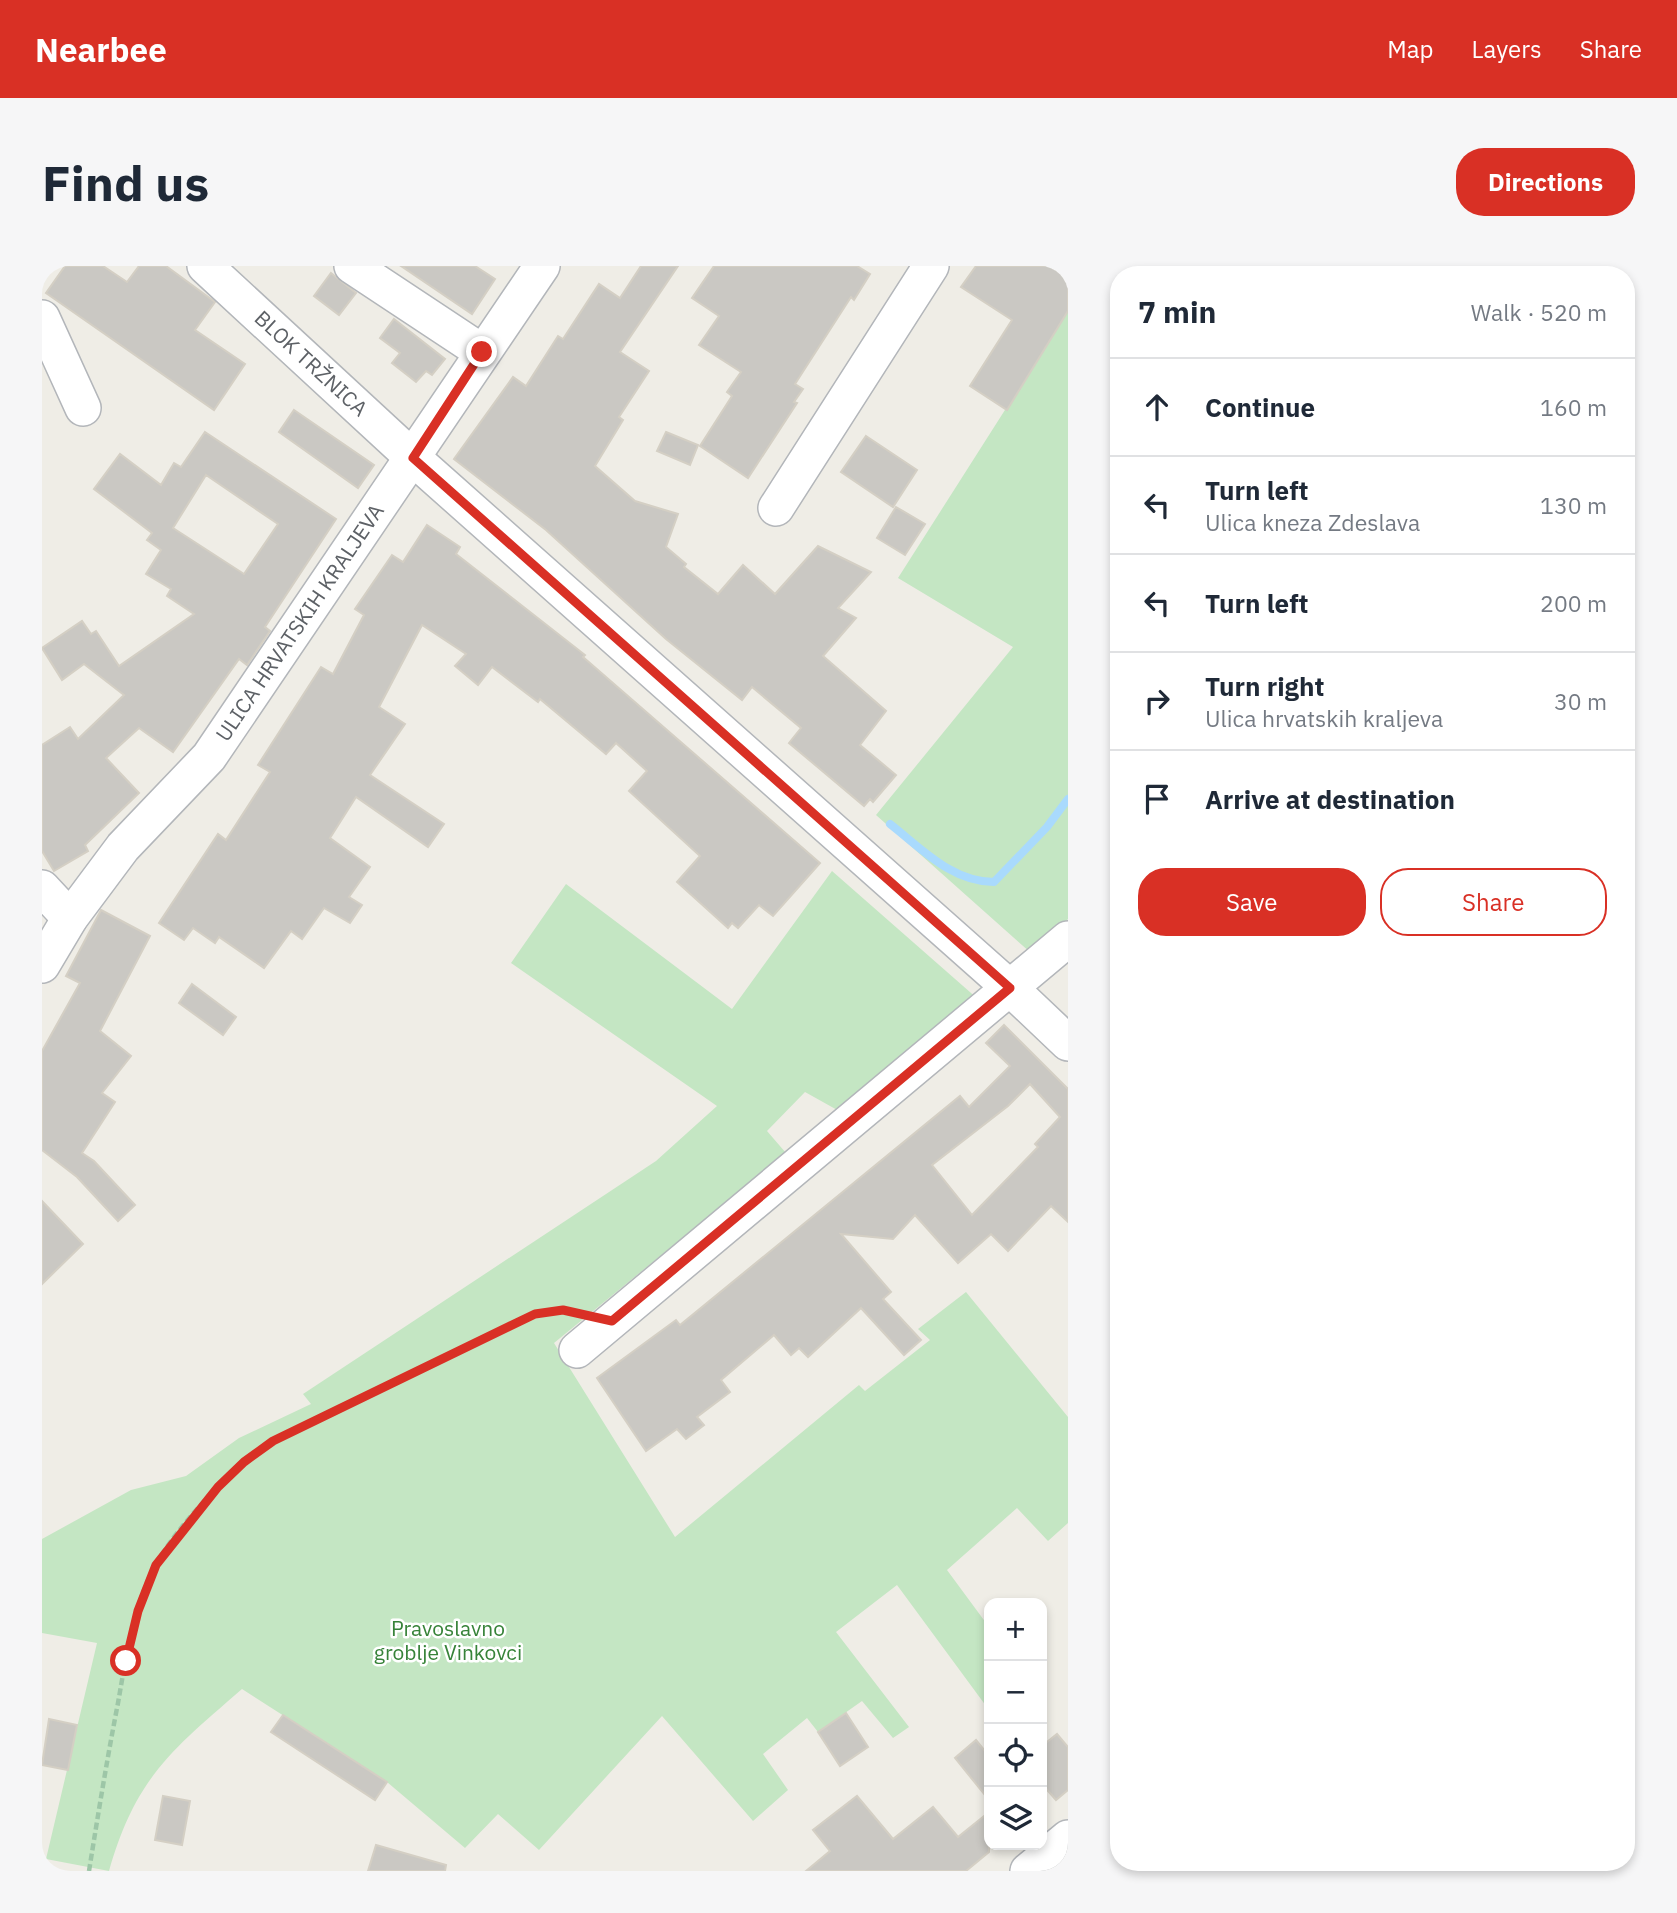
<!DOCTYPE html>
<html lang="en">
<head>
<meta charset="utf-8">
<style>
	:root { --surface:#fff; --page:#f6f6f7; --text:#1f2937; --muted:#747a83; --line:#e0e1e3; --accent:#d93025 }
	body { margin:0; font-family:"IBM Plex Sans",sans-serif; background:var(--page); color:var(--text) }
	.controls { position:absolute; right:21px; bottom:21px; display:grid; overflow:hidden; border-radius:14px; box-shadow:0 4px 10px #0003 }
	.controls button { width:63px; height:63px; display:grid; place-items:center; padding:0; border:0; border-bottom:2px solid var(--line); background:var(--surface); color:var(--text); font:35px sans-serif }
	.stop { position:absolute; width:21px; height:21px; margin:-16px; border:5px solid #d93025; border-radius:50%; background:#fff }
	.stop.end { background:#d93025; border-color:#fff; box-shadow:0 2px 7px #0008 }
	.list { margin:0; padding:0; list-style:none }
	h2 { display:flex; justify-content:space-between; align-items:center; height:91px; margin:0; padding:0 28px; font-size:30px }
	h2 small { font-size:23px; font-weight:400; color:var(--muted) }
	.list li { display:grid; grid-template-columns:46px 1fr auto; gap:21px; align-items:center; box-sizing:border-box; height:98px; padding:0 28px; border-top:2px solid var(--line) }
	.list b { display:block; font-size:26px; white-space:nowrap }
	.list p { margin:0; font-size:23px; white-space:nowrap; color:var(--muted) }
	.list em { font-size:23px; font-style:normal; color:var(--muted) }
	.actions { display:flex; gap:14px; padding:21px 28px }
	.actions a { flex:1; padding:16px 0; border:2px solid var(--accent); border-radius:28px; text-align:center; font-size:24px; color:var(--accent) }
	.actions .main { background:var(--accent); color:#fff }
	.icon { flex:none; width:38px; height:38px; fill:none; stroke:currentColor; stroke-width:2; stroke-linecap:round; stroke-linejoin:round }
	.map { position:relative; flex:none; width:1026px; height:1605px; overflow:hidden; border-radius:28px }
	header { display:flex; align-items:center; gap:42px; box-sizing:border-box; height:98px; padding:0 35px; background:var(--accent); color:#fff }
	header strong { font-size:33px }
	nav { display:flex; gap:38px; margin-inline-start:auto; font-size:24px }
	.intro { display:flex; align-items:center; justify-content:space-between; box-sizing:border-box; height:168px; padding:0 42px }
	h1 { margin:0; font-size:49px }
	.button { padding:18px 32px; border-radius:28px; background:var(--accent); color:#fff; font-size:24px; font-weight:700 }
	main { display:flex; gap:42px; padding:0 42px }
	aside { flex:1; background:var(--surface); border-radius:28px; box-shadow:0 4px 10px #0003 }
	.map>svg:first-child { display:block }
	.green { fill:#c4e6c3 }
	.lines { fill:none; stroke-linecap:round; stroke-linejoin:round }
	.stream { stroke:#a9dafd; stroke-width:8 }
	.building { fill:#cac8c3; stroke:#d4cfc4; stroke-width:2; fill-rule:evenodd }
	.minor-casing { stroke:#b3b6ba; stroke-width:38 }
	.path { stroke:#9dc6a7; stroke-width:4.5; stroke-dasharray:7 3.5; stroke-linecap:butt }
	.minor { stroke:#fff; stroke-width:35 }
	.route { stroke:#d93025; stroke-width:9 }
	.labels { text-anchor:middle; stroke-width:5; stroke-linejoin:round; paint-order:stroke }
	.street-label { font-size:21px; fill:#5d6166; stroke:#fff }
	.park-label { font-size:21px; fill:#378339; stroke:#fff }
</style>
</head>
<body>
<header>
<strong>Nearbee</strong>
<nav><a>Map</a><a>Layers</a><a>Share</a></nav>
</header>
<div class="intro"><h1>Find us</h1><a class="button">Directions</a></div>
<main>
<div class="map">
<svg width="1026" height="1605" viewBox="0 0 1026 1605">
	<rect width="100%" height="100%" fill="#efede6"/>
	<g class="green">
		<path d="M 1026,45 L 1026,653 L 989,687 L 834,549 L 971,381 L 856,312 Z"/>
		<path d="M 790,605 L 937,734 L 797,845 L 763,826 L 725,865 L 744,887 L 512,1077 L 633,1271 L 817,1119 L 823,1125 L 888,1074 L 876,1063 L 924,1026 L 1026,1151 L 1026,1257 L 1006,1275 L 975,1242 L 905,1304 L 947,1361 L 947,1444 L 855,1319 L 794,1366 L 867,1461 L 851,1472 L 820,1435 L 776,1466 L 765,1452 L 721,1488 L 746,1524 L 711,1555 L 620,1450 L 497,1584 L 456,1548 L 423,1582 L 345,1516 L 200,1423 C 129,1485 94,1511 67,1605 L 4,1593 L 55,1377 L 0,1367 L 0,1273 L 89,1224 L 144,1210 L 197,1172 L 269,1138 L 261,1128 L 614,895 L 675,840 L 469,697 L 524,618 L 690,743 Z"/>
	</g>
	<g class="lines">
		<path class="stream" d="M 848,558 C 880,583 910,616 952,616 L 1005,561 L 1026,533"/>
	</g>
	<g class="building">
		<path d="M 23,0 L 61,0 L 85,16 L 97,0 L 124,0 L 173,36 L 153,64 L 203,98 L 172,144 L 4,27 Z"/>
		<path d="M 359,0 L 433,0 L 453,13 L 430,48 Z"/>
		<path d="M 599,0 L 636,0 L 578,86 L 607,105 L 577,151 L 581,154 L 553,200 L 593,235 L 636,248 L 624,281 L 644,298 L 642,301 L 676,328 L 701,299 L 733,328 L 776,280 L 829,306 L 796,342 L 814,352 L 781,390 L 844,445 L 818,479 L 854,509 L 831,536 L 828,533 L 822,540 L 747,477 L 759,462 L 710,421 L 700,434 L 624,373 L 504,264 L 412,193 L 471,111 L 484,120 L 516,70 L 521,73 L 557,18 L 578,32 Z"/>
		<path d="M 672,0 L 815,0 L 828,8 L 812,34 L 809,31 L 753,118 L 761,123 L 752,136 L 755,137 L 706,212 L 658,180 L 690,130 L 685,126 L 699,106 L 657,79 L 677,50 L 650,32 Z"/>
		<path d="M 934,0 L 1007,0 L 1026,11 L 1026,45 L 965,144 L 928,120 L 970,54 L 919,21 Z"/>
		<path d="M 289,7 L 314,27 L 297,49 L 272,30 Z"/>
		<path d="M 352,53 L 403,93 L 390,109 L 384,105 L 374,116 L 350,97 L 358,87 L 338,72 Z"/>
		<path d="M 252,144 L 332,199 L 316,222 L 237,166 Z"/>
		<path d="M 163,166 L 294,253 L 223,361 L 228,365 L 205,399 L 197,393 L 131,486 L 97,462 L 64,492 L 97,527 L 43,579 L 46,585 L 12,605 L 0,585 L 0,479 L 28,461 L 36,473 L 82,429 L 42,398 L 20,414 L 0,382 L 40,355 L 49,368 L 54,365 L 77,400 L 152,348 L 125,330 L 129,323 L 104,308 L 119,284 L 105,274 L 110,267 L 52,223 L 78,188 L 119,219 L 132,197 L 139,201 ZM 164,209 L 236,258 L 202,308 L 131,262 Z"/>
		<path d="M 624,166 L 656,179 L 648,199 L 615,185 Z"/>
		<path d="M 824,170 L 875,204 L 851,241 L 799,206 Z"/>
		<path d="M 854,241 L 883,258 L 863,289 L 835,272 Z"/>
		<path d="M 385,259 L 418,281 L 414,288 L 543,389 L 541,391 L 778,597 L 731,650 L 717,639 L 696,662 L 690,657 L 686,662 L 635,616 L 658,590 L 587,525 L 605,505 L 574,477 L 564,488 L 498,433 L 496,436 L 450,401 L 436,419 L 413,400 L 424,388 L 380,359 L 337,441 L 363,458 L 328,509 L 402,558 L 386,581 L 314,531 L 288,572 L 328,601 L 307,631 L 320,639 L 308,657 L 282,642 L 260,673 L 249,665 L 222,702 L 177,671 L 173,677 L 151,662 L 142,674 L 117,657 L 176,568 L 184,574 L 228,506 L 216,499 L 279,401 L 291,408 L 322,349 L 313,343 L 350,289 L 361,296 Z"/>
		<path d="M 59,644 L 108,670 L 58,765 L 89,790 L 60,827 L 73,836 L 40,887 L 52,895 L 93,939 L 76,955 L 35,911 L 0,884 L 0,785 L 38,717 L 24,710 Z"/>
		<path d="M 150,718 L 194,751 L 181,769 L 137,737 Z"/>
		<path d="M 962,759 L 1026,823 L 1026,956 L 1009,940 L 966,985 L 949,968 L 916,997 L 873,949 L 851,973 L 799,968 L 849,1026 L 841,1033 L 879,1074 L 862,1089 L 819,1042 L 766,1091 L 757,1082 L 749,1089 L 732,1069 L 679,1114 L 688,1126 L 655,1151 L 662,1159 L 644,1173 L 635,1163 L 604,1185 L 555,1112 L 634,1054 L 638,1059 L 918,830 L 927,841 L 968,800 L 944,777 ZM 988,818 L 1018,851 L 993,878 L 996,881 L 930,949 L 890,899 L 966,840 Z"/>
		<path d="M 0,935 L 41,978 L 0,1018 Z"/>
		<path d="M 804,1447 L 826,1481 L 798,1500 L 776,1466 Z"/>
		<path d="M 241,1449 L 345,1516 L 333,1534 L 229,1466 Z"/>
		<path d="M 7,1453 L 35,1459 L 26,1504 L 0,1499 Z"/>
		<path d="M 1015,1468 L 1026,1481 L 1026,1524 L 1014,1534 L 1000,1518 L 1000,1480 Z"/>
		<path d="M 934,1474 L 947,1490 L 947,1534 L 913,1492 Z"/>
		<path d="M 121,1530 L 148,1535 L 140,1579 L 113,1574 Z"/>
		<path d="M 815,1530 L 851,1573 L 891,1541 L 916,1571 L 947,1546 L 947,1586 L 924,1605 L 764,1605 L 788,1585 L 771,1564 Z"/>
		<path d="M 334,1579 L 404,1599 L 403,1605 L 326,1605 Z"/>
	</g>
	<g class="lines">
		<defs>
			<g id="minor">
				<path id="s1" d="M 163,0 L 371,192 L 968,722 L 1026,777"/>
				<path d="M 310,0 L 440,86"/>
				<path d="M 0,52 L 41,142"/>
				<path d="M 734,242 L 889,0"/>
				<path d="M 0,622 L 28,652"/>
				<path id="s2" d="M 0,699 L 28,652 L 81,581 L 167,491 L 500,0"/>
				<path d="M 535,1084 L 1026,673"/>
				<path d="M 986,1605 L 1026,1572"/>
			</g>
		</defs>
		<use href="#minor" class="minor-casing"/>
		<path class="path" d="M 47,1605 C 56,1549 65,1493 76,1437 C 84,1392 91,1339 114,1298 C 141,1252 188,1206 231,1175 L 493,1048 L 521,1044 L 534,1047"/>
		<use href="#minor" class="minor"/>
	</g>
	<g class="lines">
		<path class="route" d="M 84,1395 L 96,1345 L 114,1299 L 176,1221 L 202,1196 L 231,1175 L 493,1048 L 521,1044 L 570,1055 L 968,722 L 371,192 L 440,86"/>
	</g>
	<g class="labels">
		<g class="street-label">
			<text dy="7" stroke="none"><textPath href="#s1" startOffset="144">BLOK TRŽNICA</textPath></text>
			<text dy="7" stroke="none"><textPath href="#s2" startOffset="430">ULICA HRVATSKIH KRALJEVA</textPath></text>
		</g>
		<g class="park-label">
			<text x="406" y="1370">Pravoslavno<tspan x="406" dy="24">groblje Vinkovci</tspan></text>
		</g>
	</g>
</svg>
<div class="controls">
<button>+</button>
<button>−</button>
<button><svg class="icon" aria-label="locate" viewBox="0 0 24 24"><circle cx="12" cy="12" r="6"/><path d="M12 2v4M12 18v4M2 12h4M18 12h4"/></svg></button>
<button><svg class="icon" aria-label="layers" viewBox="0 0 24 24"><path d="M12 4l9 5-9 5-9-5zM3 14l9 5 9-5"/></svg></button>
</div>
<div class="stop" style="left:84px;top:1395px"></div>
<div class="stop end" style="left:440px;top:86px"></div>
</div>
<aside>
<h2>7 min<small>Walk · 520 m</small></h2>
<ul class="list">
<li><svg class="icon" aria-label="ahead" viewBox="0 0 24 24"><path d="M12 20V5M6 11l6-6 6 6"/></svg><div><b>Continue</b></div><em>160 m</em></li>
<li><svg class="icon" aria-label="left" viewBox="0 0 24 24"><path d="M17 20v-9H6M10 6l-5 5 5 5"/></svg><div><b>Turn left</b><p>Ulica kneza Zdeslava</p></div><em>130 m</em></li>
<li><svg class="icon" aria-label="left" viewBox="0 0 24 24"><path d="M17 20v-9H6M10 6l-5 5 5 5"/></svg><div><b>Turn left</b></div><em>200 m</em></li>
<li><svg class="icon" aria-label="right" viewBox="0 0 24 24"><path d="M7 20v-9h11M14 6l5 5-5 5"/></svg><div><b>Turn right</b><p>Ulica hrvatskih kraljeva</p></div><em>30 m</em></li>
<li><svg class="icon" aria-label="arrive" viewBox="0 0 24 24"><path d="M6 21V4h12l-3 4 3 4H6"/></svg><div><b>Arrive at destination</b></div></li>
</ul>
<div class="actions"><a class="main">Save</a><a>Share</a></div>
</aside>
</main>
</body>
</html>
